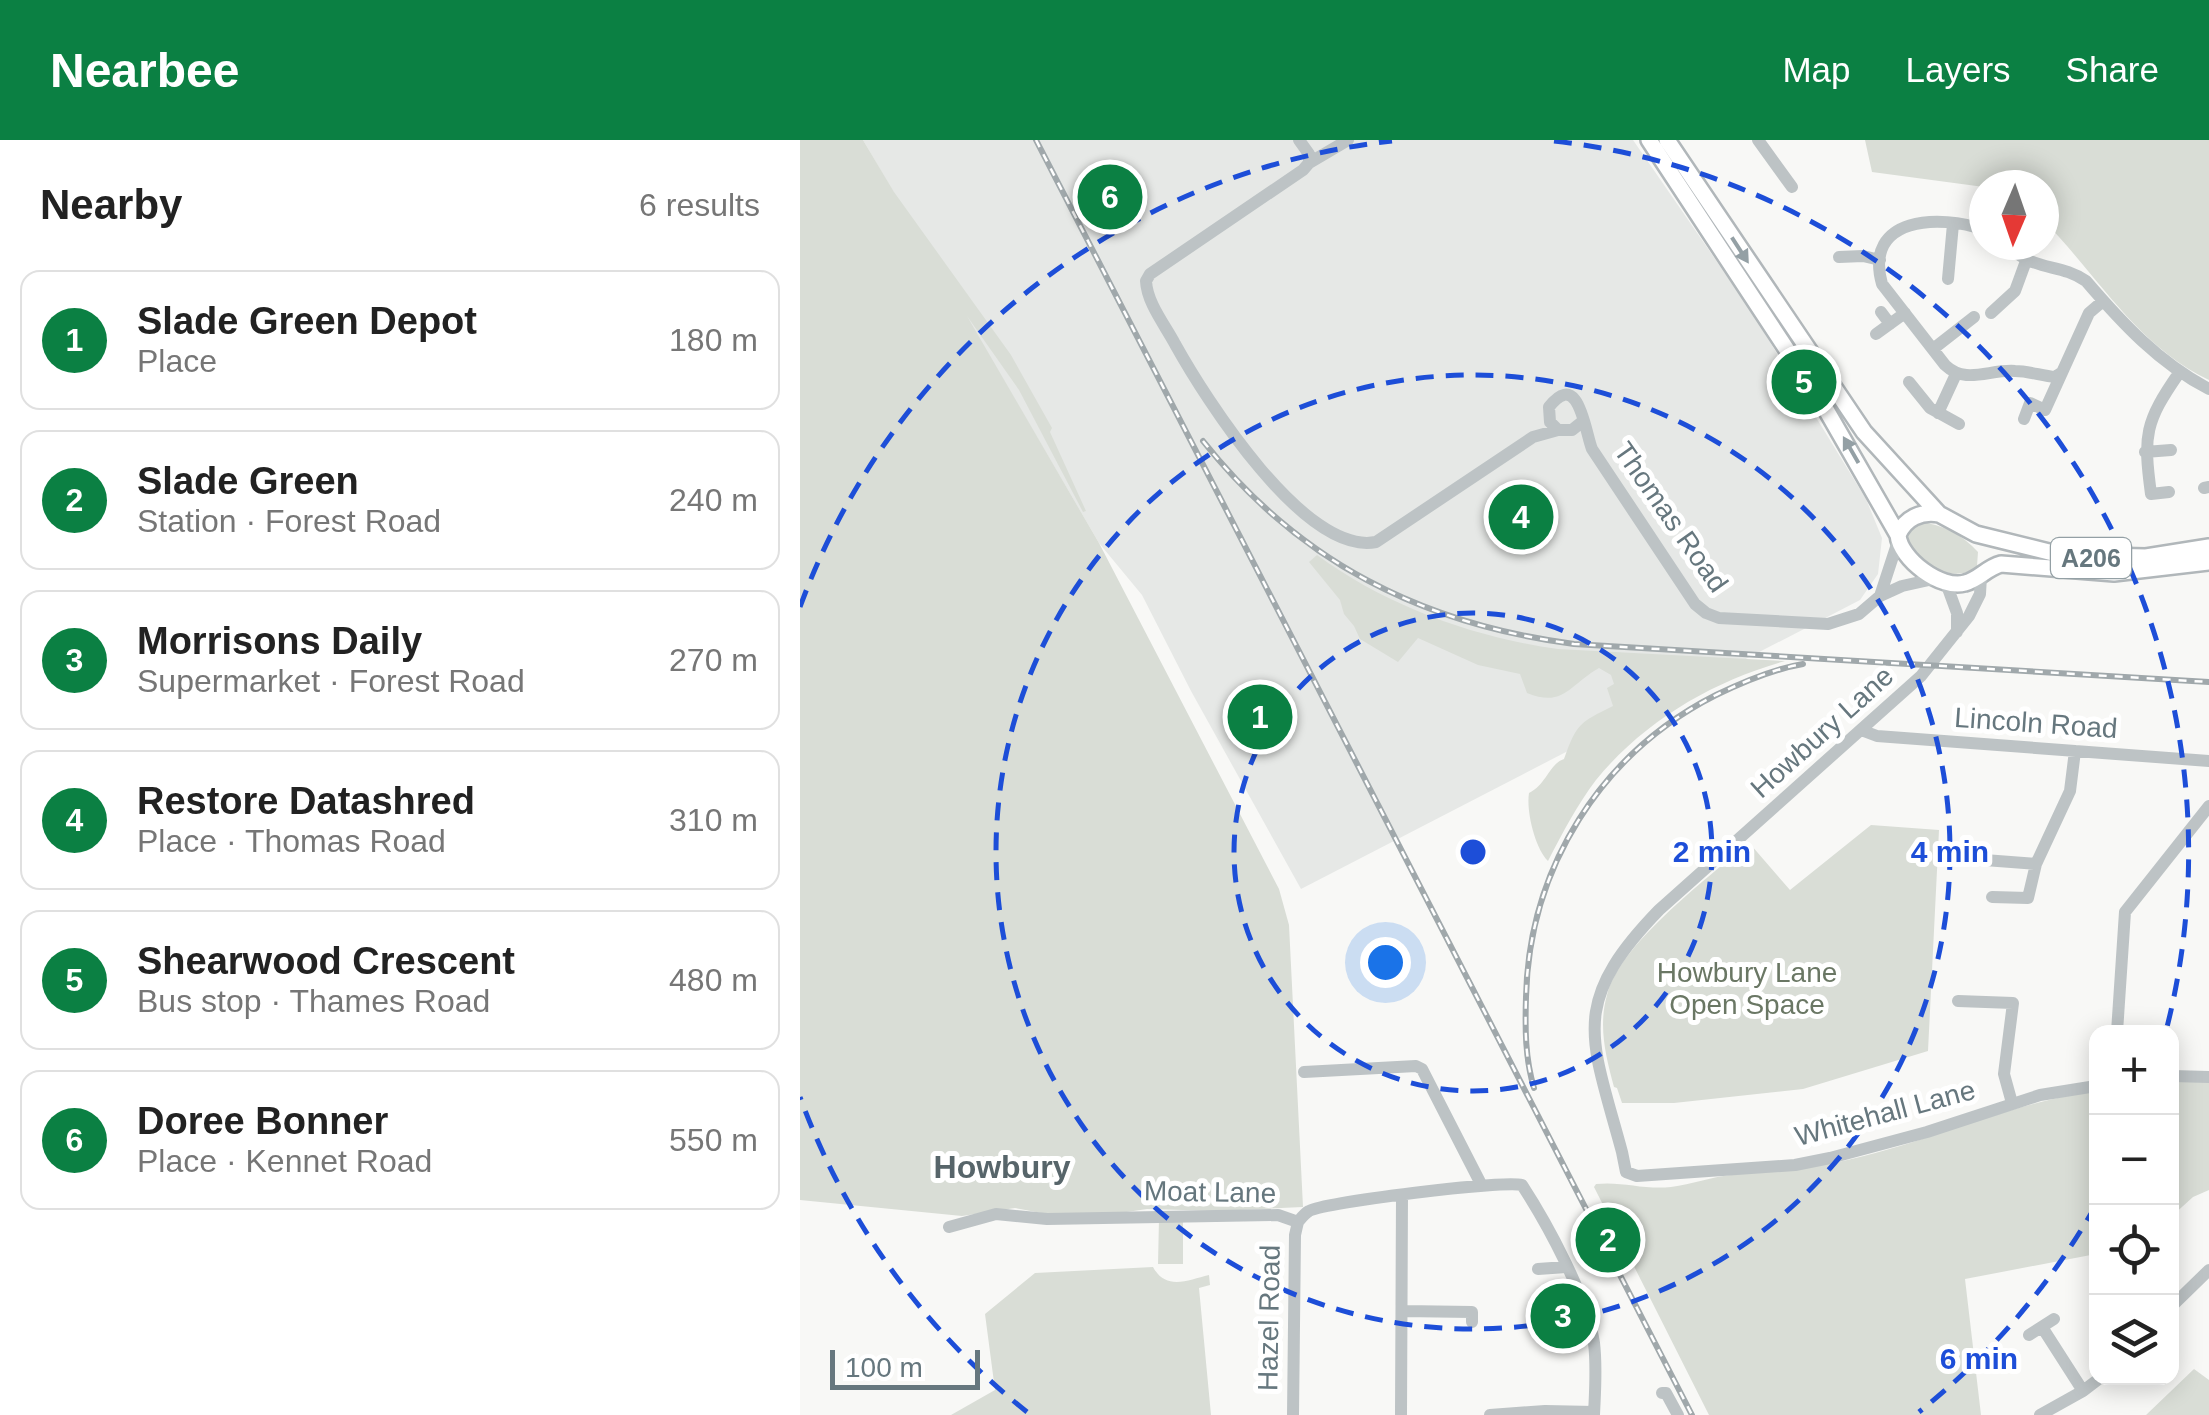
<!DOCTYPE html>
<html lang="en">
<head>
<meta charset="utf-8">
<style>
  :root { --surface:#fff; --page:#f2f2f2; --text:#222; --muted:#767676; --line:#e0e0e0; --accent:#0b8043 }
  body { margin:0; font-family:Arial,sans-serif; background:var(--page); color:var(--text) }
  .controls { position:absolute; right:30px; bottom:30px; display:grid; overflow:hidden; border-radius:20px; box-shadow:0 5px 25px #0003 }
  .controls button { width:90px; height:90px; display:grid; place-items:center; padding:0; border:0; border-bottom:2px solid var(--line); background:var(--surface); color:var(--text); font:50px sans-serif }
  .compass { position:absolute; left:1169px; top:30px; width:90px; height:90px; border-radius:50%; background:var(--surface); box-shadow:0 5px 25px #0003; rotate:182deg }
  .scale { position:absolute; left:30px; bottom:25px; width:150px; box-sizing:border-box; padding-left:10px; border:5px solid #66777e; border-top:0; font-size:28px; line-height:35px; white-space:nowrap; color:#66777e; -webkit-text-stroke:8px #fff; paint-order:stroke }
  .you { position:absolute; left:585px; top:822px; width:35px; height:35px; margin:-25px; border:8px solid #fff; border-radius:50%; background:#1a73e8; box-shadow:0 0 0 15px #1a73e833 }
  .badge { display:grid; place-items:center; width:65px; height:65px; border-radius:50%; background:var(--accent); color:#fff; font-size:32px; font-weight:700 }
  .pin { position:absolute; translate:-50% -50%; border:5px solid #fff; box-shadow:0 2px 10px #0006 }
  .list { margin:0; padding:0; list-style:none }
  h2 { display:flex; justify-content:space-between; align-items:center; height:130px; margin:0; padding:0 40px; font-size:42px }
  h2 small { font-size:32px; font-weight:400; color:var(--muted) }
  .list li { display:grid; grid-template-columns:65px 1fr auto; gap:30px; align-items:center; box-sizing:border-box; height:140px; margin:0 20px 20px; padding:0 20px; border:2px solid var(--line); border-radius:20px }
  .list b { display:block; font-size:38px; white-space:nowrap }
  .list p { margin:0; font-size:32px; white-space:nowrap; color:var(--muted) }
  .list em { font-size:32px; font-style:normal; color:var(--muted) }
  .icon { flex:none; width:55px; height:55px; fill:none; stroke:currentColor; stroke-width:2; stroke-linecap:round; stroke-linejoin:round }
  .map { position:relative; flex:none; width:1409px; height:1275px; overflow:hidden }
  header { display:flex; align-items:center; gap:60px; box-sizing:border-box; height:140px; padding:0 50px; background:var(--accent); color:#fff }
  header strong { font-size:48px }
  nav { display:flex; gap:55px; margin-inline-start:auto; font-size:35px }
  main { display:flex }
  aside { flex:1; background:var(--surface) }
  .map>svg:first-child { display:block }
  .built { fill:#e6e8e6 }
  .green { fill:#d9ddd6 }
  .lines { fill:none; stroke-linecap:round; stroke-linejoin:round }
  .major-casing { stroke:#b1b7ba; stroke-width:20 }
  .minor { stroke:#bdc3c5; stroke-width:12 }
  .major { stroke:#fff; stroke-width:15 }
  .rail-casing { stroke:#a0a8ab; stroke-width:6 }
  .rail { stroke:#fff; stroke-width:2.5; stroke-dasharray:8; stroke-linecap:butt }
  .oneway { fill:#94a0a5 }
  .ring { fill:none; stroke:#1d4ed8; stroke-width:5; stroke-dasharray:18 12 }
  .labels { text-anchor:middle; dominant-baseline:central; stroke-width:10; stroke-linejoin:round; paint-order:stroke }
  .shield { fill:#fff; stroke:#94a0a5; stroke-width:2.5 }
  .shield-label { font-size:25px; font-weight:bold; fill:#66777e }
  .street-label { font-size:28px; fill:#66777e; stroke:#fff }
  .park-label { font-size:28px; fill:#6a7764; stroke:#fff }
  .quarter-label { font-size:32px; font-weight:bold; fill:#57656a; stroke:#fff }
  .centre { fill:#1d4ed8; stroke:#fff; stroke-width:5 }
  .ring-label { font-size:30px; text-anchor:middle; font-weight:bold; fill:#1d4ed8; stroke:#fff; stroke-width:10; stroke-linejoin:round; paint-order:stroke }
</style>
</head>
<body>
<header>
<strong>Nearbee</strong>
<nav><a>Map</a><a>Layers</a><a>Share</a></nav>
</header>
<main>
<aside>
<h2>Nearby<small>6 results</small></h2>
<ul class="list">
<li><span class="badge">1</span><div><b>Slade Green Depot</b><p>Place</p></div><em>180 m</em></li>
<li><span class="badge">2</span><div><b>Slade Green</b><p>Station · Forest Road</p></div><em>240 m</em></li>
<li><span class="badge">3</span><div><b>Morrisons Daily</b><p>Supermarket · Forest Road</p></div><em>270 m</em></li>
<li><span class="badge">4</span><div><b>Restore Datashred</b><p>Place · Thomas Road</p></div><em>310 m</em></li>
<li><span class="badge">5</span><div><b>Shearwood Crescent</b><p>Bus stop · Thames Road</p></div><em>480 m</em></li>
<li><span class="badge">6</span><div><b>Doree Bonner</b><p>Place · Kennet Road</p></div><em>550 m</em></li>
</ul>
</aside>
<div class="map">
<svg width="1409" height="1275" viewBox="0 0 1409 1275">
  <rect width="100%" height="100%" fill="#f8f8f6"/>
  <path class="built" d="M63,0H833L951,171L1066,359L1082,398L1078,434L1060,460L501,749L391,551L342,455L299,403Z"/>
  <path class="green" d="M0,0H63L94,52L211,215L252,288L250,292L286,371L283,372L219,250L167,176L299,403L479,749L489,785L503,1067L419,1071L347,1069L313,1074L252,1075L215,1068L162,1076L0,1060Z
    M1065,0H1409V240C1336,205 1299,137 1244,81V45L1184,47L1072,32Z
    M1120,382C1142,384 1163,395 1178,412L1177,426C1156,447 1105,421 1106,394Z
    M517,415C587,466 672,497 758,509L985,521C913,541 844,581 796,640C777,665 762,694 748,721C735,708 726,671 729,653C747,644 749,624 764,619C777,583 779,583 813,566L807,548L814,544L811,535L799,528C769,545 764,568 727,553L720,534L678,525L618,498L598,522L560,499L554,486L544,474L540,460L509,422Z
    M1071,685L1139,690L1128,911L1003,949L874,963H822L817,948L814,947C806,917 798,887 807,855C820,804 904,742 943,707L946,710L951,705L990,750Z
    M1409,940V1050L1393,1057L1372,1076V941Z
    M1296,951V1114L1165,1139L1181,1275H909L794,1047L796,1044C822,1041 844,1050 871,1047C892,1044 911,1037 931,1035C967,1030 1003,1029 1038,1022C1126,1004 1207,963 1296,951Z
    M359,1079H383V1124H358Z
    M353,1127C366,1151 388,1140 409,1135L410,1145L399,1148L411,1275H151L195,1250L185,1174L235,1133Z
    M1394,1229L1409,1240V1275H1346Z"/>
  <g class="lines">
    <defs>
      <path id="major" d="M849,0L1024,266L1098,395C1100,419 1141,450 1165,443C1180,439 1186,428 1201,424L1314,433L1409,422
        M867,0L1064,292L1139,374L1176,394L1261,415L1346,417L1409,407
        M1098,395C1105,378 1121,371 1139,374"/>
    </defs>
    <use href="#major" class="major-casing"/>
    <path class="minor" d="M499,0L509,14V23
      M548,0L509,23L503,30L350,134L346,141C347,163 365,185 375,204C405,258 505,416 576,402L733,297L758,290
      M958,0L992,47
      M1184,90C1141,74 1063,76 1082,144L1145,225C1166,245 1189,229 1215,231C1229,231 1242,236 1255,237L1261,233
      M1207,105C1236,133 1258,122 1286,141C1322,183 1359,223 1409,249
      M1039,117L1063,116L1080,120
      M1148,139L1153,84
      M1081,172L1090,184
      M1191,173L1215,151L1226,121
      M1076,194L1105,173
      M1133,209L1174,177
      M1109,242L1130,268L1159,284
      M1138,273L1156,234
      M1224,279L1230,263L1245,270L1289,173L1303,161
      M782,282L772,290H758L750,282L749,267C779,228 785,292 792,309L895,464L906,473L919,478L1028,484L1059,474L1080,456L1102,446L1138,438
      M1345,312L1371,310
      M1404,348L1409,347
      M1369,352L1351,354C1343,295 1345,282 1379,233
      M1181,436L1180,454L1169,476L1121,536L859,770C768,864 791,897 822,1012L826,1032L837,1036L995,1025L1030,1018L1127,992L1240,955L1296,946
      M1146,443L1157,473V492
      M1080,456L1098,401
      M1061,590L1077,596L1409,621
      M1158,718L1236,724
      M1192,757L1228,758L1236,724L1270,651L1275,611
      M1158,861L1213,863L1204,934L1212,963
      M1317,892L1325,772L1409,666
      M504,932L616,926L622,929L682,1046
      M1372,936L1409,937
      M498,1082C502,1077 504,1074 509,1071C527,1062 703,1040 722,1045C748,1085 787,1157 794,1203C797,1227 795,1251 794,1275
      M149,1087L196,1074L247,1079L478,1075L498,1082
      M738,1129L766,1127
      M1372,1166L1409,1130
      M603,1171L672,1172V1182
      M1242,1187L1283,1251
      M1229,1195L1254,1179
      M862,1253H866L878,1275
      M493,1275L495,1095L498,1082
      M601,1275L602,1056
      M690,1275L745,1271L794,1272
      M1240,1275L1283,1251L1300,1238"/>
    <use href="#major" class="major"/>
    <defs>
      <path id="rail" d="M236,0L892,1275
        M403,301C499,422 622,484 774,504L1409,542
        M734,948C725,918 725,888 726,857C729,728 801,613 916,555C943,542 973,529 1003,524"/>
    </defs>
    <use href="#rail" class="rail-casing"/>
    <use href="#rail" class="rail"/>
  </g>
  <defs><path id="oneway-solid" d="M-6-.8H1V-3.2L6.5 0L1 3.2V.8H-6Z" transform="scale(2.5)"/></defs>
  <g class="oneway">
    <use href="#oneway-solid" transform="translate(940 110) rotate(57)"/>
    <use href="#oneway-solid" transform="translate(1051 310) rotate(-120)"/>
  </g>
  <g class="ring">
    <circle cx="673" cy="712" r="239"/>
    <circle cx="673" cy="712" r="477"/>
    <path d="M1296 1065A716 716 0 0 1 1119 1272M227 1272A716 716 0 0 1 0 957M0 467A716 716 0 0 1 592 1M754 1A716 716 0 0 1 1366 891"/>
  </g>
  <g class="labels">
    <rect class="shield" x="1251" y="398" width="80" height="40" rx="8"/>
    <g class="shield-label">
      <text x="1291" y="418">A206</text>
    </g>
    <g class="street-label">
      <text transform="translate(871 377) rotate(55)">Thomas Road</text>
      <text transform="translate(1236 583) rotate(4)">Lincoln Road</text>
      <text transform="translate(1022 592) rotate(-42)">Howbury Lane</text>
      <text transform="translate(1085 973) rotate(-15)">Whitehall Lane</text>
      <text transform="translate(410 1052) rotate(1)">Moat Lane</text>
      <text transform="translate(469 1178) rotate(-89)">Hazel Road</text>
    </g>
    <g class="park-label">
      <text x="947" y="832">Howbury Lane<tspan x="947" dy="32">Open Space</tspan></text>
    </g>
    <g class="quarter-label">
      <text x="202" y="1027">Howbury</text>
    </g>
  </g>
  <circle cx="673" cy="712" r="15" class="centre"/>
  <g class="ring-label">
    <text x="912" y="722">2 min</text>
    <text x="1150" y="722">4 min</text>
    <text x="1179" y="1229">6 min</text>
  </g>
</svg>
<div class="controls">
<button>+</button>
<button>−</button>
<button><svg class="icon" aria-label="locate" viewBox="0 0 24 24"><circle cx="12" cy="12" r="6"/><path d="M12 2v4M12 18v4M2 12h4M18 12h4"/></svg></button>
<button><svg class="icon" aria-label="layers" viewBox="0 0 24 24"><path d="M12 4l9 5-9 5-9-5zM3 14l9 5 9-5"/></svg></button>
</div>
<svg class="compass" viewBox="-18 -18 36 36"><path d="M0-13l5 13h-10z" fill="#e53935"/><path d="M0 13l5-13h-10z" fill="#767676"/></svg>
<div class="scale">100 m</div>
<div class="you"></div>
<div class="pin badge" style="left:460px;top:577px">1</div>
<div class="pin badge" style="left:808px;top:1100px">2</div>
<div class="pin badge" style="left:763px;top:1176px">3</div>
<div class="pin badge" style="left:721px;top:377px">4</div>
<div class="pin badge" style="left:1004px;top:242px">5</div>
<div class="pin badge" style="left:310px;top:57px">6</div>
</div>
</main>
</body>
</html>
